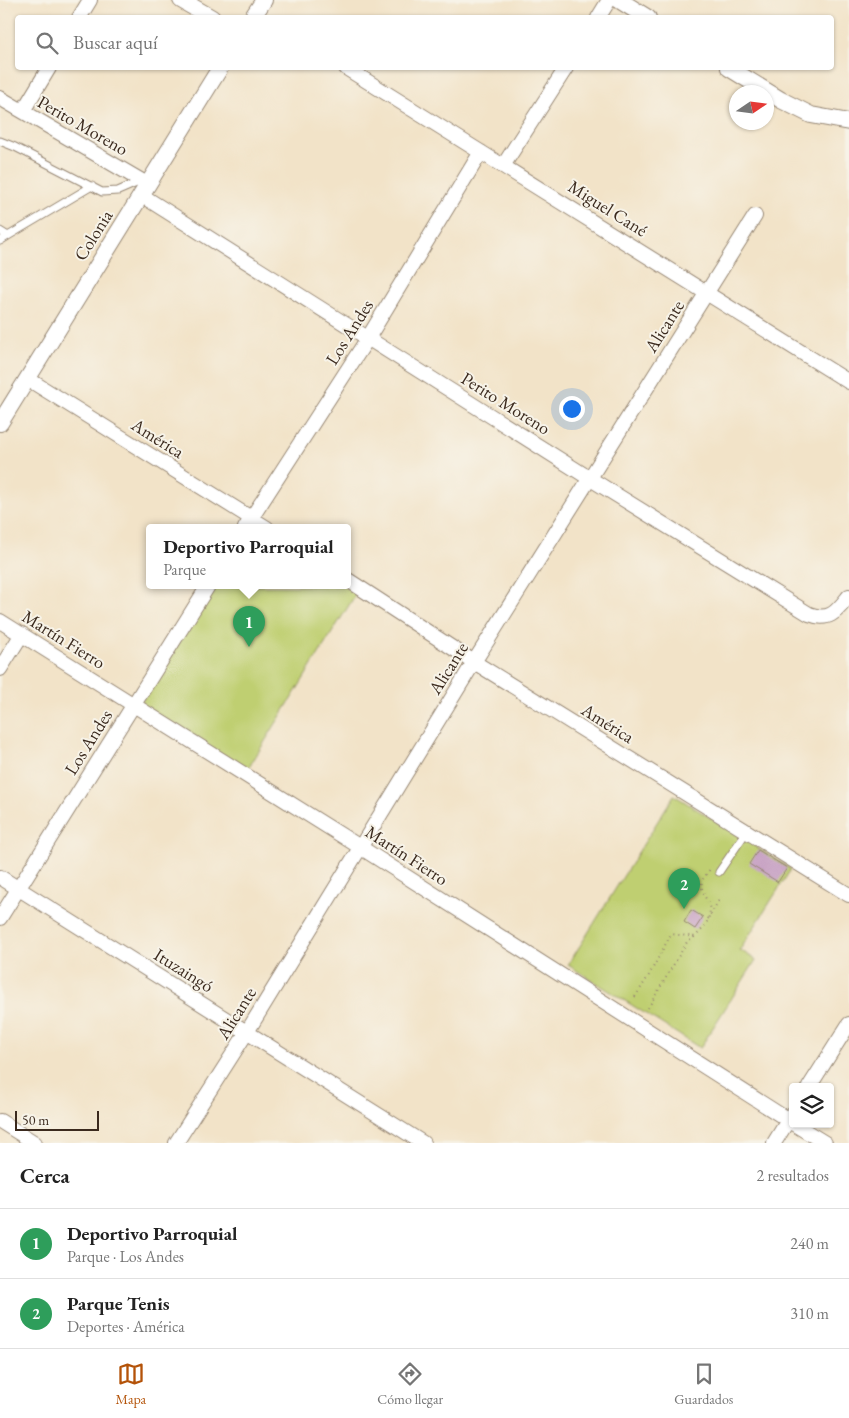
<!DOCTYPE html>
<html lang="es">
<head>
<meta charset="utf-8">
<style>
  :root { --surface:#fff; --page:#f2f2f2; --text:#222; --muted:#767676; --line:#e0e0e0; --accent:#b45309 }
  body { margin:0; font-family:"EB Garamond",serif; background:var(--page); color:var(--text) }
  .controls { position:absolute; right:15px; bottom:15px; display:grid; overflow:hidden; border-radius:5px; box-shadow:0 1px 4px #0004 }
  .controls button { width:45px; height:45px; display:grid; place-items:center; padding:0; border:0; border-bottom:1px solid var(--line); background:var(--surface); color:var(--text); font:25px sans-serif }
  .compass { position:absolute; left:729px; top:85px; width:45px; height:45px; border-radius:50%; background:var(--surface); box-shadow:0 1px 4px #0004; rotate:77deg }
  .scale { position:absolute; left:15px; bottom:12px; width:84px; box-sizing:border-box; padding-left:5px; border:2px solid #3b2a1e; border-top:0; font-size:14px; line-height:18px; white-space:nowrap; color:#3b2a1e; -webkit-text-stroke:4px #f7f3e8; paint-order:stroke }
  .you { position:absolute; left:571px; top:408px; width:18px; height:18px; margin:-12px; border:4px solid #fff; border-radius:50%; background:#1a73e8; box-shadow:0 0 0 8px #1a73e833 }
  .badge { display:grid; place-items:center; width:32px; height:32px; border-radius:50%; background:var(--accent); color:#fff; font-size:16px; font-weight:700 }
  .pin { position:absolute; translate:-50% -41px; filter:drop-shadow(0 1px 2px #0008) }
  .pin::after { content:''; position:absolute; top:26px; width:18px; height:15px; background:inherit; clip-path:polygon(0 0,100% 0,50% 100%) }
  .popup { position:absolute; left:146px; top:524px; width:205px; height:65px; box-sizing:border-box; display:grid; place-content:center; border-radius:5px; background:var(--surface); filter:drop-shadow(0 1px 4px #0005); font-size:16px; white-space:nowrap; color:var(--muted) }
  .popup b { font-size:19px; color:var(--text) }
  .popup::after { content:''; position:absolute; left:50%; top:100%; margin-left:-10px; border:10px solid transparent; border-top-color:var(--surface) }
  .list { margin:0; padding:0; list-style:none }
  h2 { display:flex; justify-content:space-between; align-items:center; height:65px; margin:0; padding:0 20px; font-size:21px }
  h2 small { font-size:16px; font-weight:400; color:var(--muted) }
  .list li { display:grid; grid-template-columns:32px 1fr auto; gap:15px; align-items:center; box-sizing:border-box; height:70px; padding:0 20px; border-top:1px solid var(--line) }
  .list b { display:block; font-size:19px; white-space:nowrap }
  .list p { margin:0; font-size:16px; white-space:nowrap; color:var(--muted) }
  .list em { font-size:16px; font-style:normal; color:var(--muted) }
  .icon { flex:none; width:28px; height:28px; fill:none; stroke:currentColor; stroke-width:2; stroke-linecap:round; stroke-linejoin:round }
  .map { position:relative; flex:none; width:849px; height:1143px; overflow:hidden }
  .search { position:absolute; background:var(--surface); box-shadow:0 1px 4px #0004; left:15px; right:15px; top:15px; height:55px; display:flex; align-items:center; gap:12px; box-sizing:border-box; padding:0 18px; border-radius:5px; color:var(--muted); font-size:19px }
  .sheet { height:205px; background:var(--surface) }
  nav { display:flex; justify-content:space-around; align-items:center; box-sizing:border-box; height:70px; border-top:1px solid var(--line); background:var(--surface); font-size:14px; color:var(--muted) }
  nav a { display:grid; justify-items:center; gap:2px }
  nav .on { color:var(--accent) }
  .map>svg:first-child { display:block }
  .green { fill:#bfcf71; stroke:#7d7c48 }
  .building { fill:#c8a3c4 }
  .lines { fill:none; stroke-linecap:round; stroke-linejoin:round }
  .service-casing { stroke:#968673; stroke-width:9 }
  .minor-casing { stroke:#968673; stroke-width:16 }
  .tertiary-casing { stroke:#968673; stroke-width:18 }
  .path { stroke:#968673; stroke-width:2; stroke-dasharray:1 4; stroke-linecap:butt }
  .service { stroke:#fff; stroke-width:7 }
  .minor { stroke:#fff; stroke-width:14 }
  .tertiary { stroke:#fff; stroke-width:16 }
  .labels { text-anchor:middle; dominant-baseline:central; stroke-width:4; stroke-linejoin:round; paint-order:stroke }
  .street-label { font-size:18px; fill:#3b2a1e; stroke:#f7f3e8 }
</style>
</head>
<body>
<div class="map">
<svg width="849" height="1143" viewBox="0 0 849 1143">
  <rect width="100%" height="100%" fill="#f7f3e8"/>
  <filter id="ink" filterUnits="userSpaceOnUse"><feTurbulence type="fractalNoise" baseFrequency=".02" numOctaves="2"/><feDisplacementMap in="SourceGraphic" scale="10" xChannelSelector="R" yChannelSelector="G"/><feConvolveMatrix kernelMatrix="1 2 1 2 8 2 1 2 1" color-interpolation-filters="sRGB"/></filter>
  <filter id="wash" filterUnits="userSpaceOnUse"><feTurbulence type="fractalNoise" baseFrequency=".0096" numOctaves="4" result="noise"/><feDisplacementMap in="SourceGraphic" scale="20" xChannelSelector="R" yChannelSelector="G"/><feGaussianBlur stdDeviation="1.12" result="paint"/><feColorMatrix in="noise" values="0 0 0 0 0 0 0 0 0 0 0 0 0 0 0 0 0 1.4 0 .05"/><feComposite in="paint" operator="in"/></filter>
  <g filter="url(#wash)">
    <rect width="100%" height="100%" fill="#f2e3c8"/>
    <path class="green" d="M214,586H348L359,589L246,772L139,705Z
      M674,795L791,869L740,950L756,960L700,1048L568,965Z"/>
    <g id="blocks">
      <path class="building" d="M758,850L787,868L778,882L749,864Z
        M691,910L703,917L695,929L684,922Z"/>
    </g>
  </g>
  <g filter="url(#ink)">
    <use href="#blocks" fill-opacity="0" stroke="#968673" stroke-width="1"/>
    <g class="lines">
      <defs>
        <path id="service" d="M0,141L15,147L102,192L118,191L141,181
          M0,231L8,236L92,186
          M0,241L8,236
          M719,872L747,831"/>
        <path id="minor" d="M79,18L90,0
          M598,18L609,0
          M346,68L849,382
          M0,98L147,184
          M23,111L49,68
          M503,166L566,68
          M141,195L589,478L809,614C830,622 837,611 849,596
          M28,379L267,528
          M245,528L368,338L481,152
          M348,580L474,662L849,895
          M0,621L360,847L793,1123
          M0,669L22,634
          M0,877L423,1143
          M0,918L208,586
          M809,1087L849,1024
          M0,1121L35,1143
          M794,1124L825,1143
          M176,1143L247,1032L474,662L755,216
          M774,1143L792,1114"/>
        <path id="tertiary" d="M181,0L212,18
          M619,0L648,18
          M252,18L264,0
          M729,68L781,100L811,115L849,122
          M0,423L220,68"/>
      </defs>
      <use href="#service" class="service-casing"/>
      <use href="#minor" class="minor-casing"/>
      <use href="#tertiary" class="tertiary-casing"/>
      <path class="path" d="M708,919L719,900
        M635,997L648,977L671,934L696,937
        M648,1008L687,942C698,936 713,921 709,906C706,897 699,889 703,879C705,876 708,872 710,869"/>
      <use href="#service" class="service"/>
      <use href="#minor" class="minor"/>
      <use href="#tertiary" class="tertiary"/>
    </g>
  </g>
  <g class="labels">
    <g class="street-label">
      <text transform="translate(83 125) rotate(30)">Perito Moreno</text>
      <text transform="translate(608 208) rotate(32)">Miguel Cané</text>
      <text transform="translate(93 235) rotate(-58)">Colonia</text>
      <text transform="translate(664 326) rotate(-58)">Alicante</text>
      <text transform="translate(349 332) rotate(-58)">Los Andes</text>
      <text transform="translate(506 403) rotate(32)">Perito Moreno</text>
      <text transform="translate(158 438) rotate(32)">América</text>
      <text transform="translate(64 639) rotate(32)">Martín Fierro</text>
      <text transform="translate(448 668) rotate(-58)">Alicante</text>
      <text transform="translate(608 723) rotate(32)">América</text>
      <text transform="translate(88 742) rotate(-58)">Los Andes</text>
      <text transform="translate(407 855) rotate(33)">Martín Fierro</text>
      <text transform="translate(184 970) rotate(32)">Ituzaingó</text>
      <text transform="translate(236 1013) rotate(-58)">Alicante</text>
    </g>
  </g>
</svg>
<div class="controls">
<button><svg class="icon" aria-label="layers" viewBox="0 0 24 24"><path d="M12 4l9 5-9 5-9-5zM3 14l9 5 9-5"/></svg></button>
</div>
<svg class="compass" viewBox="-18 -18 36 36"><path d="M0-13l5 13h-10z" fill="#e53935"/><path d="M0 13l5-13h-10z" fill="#767676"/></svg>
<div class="scale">50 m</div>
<div class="you"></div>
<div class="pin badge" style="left:249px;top:647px;background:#2e9e5b">1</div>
<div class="popup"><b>Deportivo Parroquial</b>Parque</div>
<div class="pin badge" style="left:684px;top:909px;background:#2e9e5b">2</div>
<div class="search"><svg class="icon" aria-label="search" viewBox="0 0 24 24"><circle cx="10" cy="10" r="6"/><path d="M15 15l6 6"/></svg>Buscar aquí</div>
</div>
<section class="sheet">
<h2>Cerca<small>2 resultados</small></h2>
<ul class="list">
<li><span class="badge" style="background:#2e9e5b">1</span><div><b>Deportivo Parroquial</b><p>Parque · Los Andes</p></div><em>240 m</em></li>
<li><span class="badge" style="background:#2e9e5b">2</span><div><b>Parque Tenis</b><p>Deportes · América</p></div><em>310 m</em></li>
</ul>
</section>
<nav>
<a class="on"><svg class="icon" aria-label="map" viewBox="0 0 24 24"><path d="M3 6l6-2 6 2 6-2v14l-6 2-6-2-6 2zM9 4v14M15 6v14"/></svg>Mapa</a>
<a><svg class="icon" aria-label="directions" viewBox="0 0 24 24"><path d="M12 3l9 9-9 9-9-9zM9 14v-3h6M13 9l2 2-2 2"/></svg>Cómo llegar</a>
<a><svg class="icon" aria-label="saved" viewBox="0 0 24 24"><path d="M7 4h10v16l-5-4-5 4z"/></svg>Guardados</a>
</nav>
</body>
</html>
